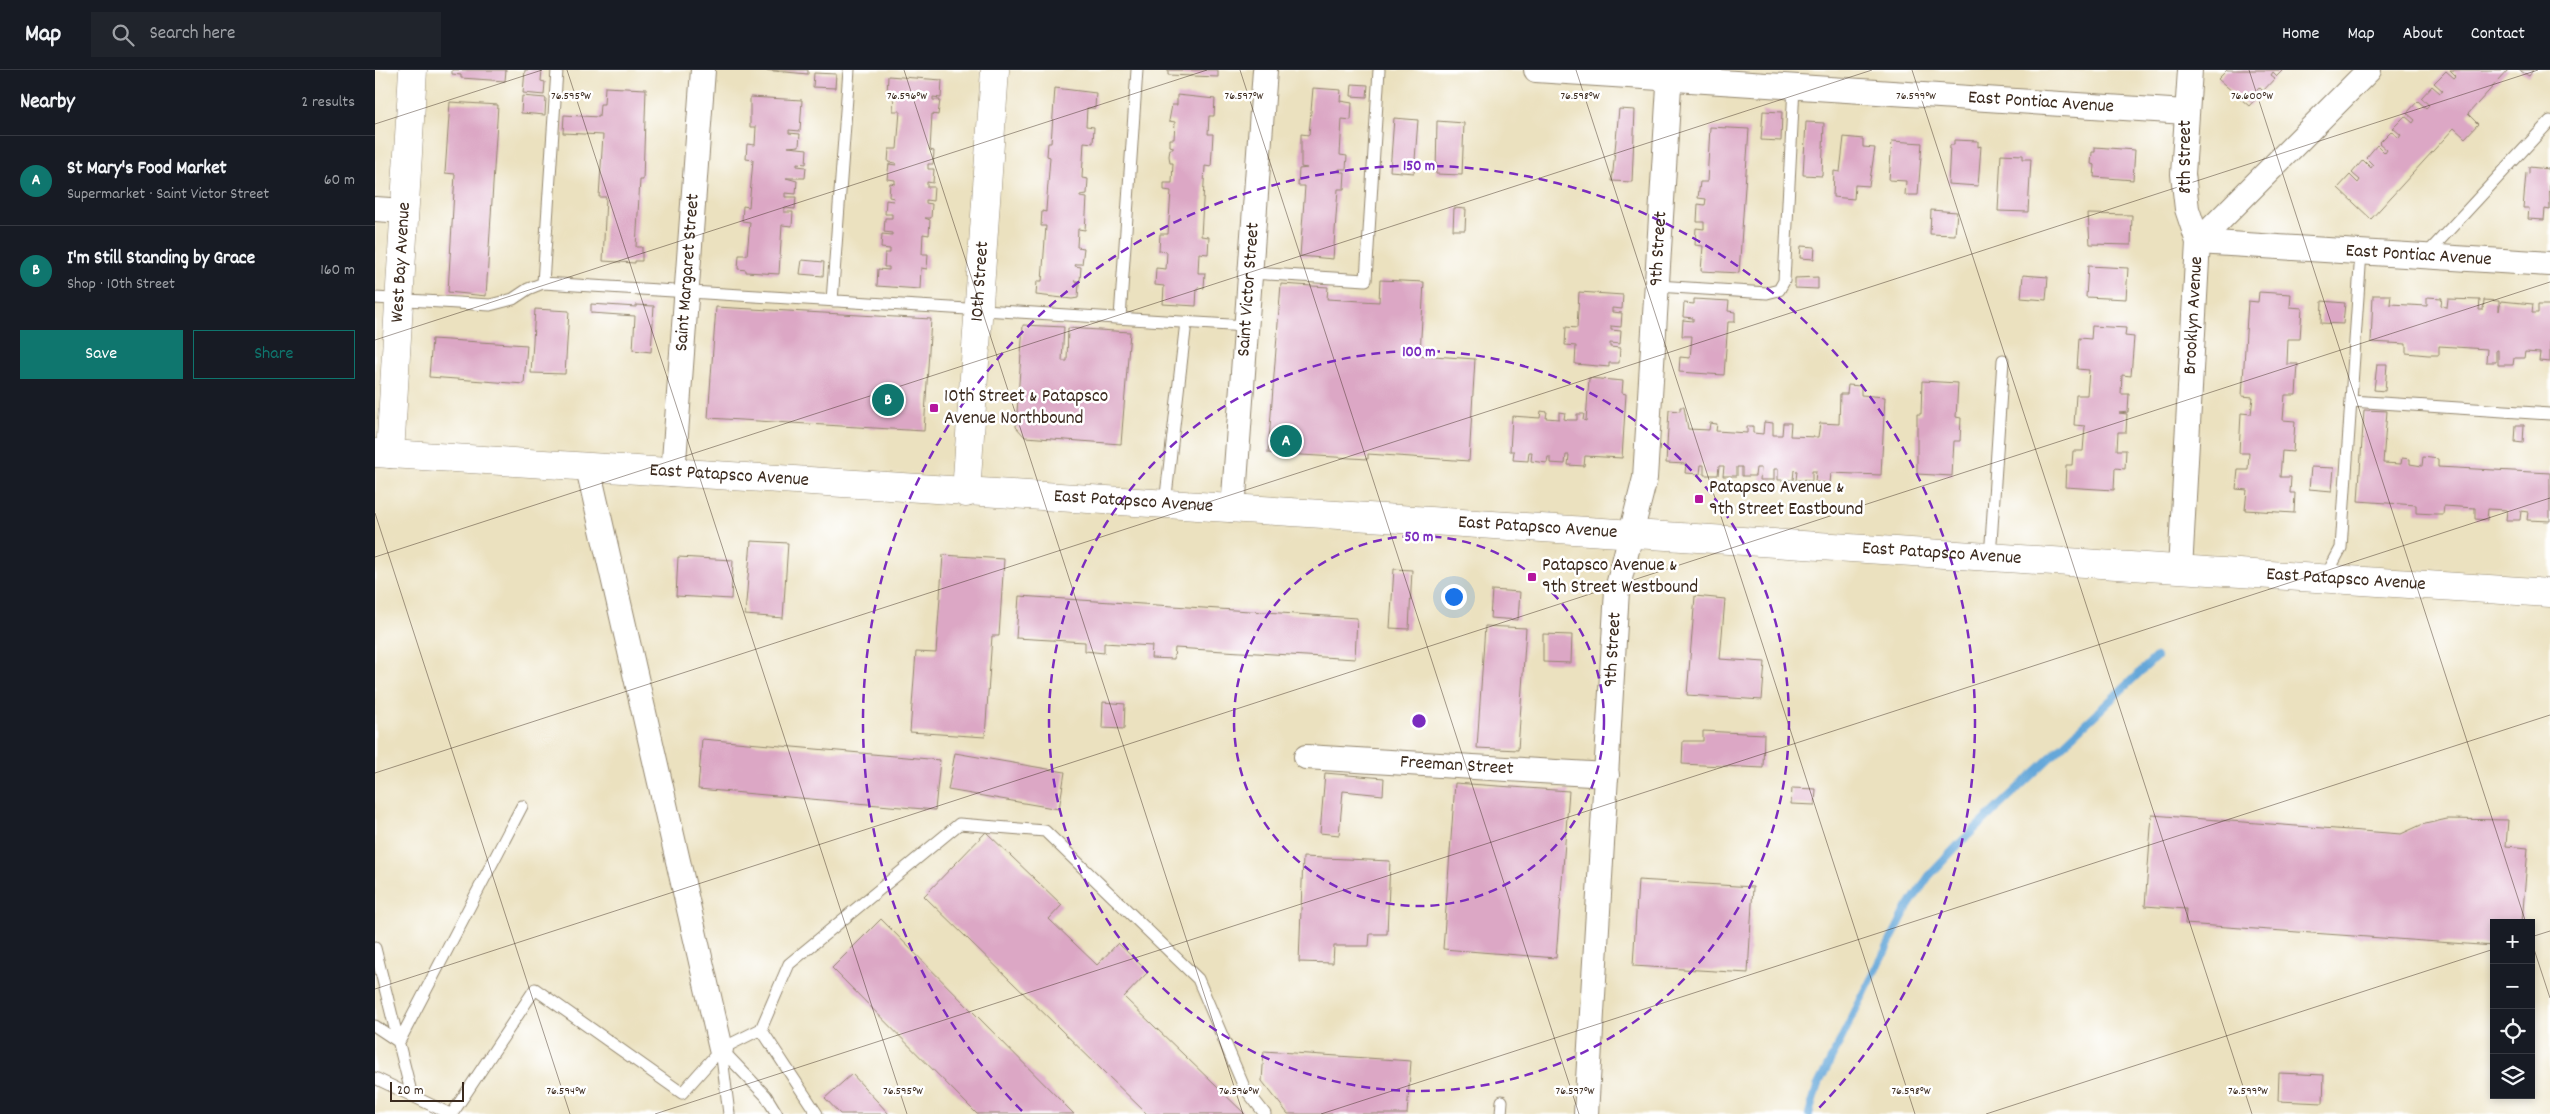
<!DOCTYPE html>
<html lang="en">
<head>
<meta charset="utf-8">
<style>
  :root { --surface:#171b24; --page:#20242c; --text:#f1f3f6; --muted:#9ea1a6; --line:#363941; --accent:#0f766e }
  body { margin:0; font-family:Dekko,sans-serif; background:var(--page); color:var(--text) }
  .controls { position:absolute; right:15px; bottom:15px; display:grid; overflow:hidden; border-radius:0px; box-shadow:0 2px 8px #0003 }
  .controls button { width:45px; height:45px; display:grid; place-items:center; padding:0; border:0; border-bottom:1px solid var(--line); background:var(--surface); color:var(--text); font:25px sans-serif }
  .scale { position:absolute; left:15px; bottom:12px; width:74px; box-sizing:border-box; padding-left:5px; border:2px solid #3b2a1e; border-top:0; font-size:14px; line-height:18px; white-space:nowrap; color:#3b2a1e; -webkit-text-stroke:4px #fff; paint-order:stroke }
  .you { position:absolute; left:1078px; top:526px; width:18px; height:18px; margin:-12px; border:4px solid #fff; border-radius:50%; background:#1a73e8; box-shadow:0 0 0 8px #1a73e833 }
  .badge { display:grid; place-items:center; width:32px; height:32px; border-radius:50%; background:var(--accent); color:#fff; font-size:16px; font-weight:700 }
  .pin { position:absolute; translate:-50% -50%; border:2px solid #fff; box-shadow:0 1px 5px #0006 }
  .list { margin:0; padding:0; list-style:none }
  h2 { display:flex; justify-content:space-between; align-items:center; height:65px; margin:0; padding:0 20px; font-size:21px }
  h2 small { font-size:16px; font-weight:400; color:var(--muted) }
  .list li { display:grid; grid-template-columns:32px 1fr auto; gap:15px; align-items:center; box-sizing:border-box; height:90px; padding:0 20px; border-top:1px solid var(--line) }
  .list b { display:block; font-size:19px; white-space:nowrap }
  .list p { margin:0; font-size:16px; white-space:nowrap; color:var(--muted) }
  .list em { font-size:16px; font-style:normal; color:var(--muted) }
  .actions { display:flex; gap:10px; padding:15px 20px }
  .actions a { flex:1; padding:11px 0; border:1px solid var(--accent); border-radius:0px; text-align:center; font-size:18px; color:var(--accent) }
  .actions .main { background:var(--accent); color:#fff }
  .icon { flex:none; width:28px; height:28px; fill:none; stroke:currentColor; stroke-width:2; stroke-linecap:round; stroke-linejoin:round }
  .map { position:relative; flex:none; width:2175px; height:1044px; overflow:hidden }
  header { display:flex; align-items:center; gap:30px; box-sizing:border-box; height:70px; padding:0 25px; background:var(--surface); border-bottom:1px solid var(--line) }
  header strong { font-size:24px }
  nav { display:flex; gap:28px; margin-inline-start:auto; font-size:18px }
  .search { width:350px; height:45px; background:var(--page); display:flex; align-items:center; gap:12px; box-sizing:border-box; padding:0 18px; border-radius:0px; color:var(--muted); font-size:19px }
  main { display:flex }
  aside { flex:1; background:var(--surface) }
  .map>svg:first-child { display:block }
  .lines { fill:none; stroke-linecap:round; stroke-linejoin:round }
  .stream { stroke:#65a7d9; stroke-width:8 }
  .building { fill:#dca7c5 }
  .lane-casing { stroke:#93866e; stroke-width:13 }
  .street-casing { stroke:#93866e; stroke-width:26 }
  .secondary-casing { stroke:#93866e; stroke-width:29 }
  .lane { stroke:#fff; stroke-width:11 }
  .street { stroke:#fff; stroke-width:24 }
  .secondary { stroke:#fff; stroke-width:28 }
  .ticks { fill:none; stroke:#3b2a1e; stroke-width:1; stroke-opacity:0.45 }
  .ring { fill:none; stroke:#7b2cbf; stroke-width:2.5; stroke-dasharray:9 6 }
  .poi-dot { fill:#b5179e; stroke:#fff; stroke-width:2 }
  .labels { text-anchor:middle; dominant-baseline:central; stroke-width:5; stroke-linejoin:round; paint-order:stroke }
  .street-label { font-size:19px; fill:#3b2a1e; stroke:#fff }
  .poi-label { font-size:19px; fill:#3b2a1e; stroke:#fff; text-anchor:start }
  .ticks-label { font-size:12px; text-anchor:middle; fill:#3b2a1e; stroke:#fff; stroke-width:5; stroke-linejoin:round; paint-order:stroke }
  .centre { fill:#7b2cbf; stroke:#fff; stroke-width:2.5 }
  .ring-label { font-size:15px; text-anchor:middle; font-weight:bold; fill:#7b2cbf; stroke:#fff; stroke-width:5; stroke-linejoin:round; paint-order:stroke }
</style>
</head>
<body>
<header>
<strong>Map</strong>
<div class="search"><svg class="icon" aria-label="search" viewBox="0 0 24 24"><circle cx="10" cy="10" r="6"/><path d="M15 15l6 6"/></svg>Search here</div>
<nav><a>Home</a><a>Map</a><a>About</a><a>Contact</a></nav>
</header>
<main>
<aside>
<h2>Nearby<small>2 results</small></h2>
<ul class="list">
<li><span class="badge">A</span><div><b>St Mary's Food Market</b><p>Supermarket · Saint Victor Street</p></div><em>60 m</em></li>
<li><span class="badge">B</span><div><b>I'm Still Standing by Grace</b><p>Shop · 10th Street</p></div><em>160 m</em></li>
</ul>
<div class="actions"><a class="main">Save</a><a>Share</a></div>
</aside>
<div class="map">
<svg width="2175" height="1044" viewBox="0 0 2175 1044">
  <rect width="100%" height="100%" fill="#fff"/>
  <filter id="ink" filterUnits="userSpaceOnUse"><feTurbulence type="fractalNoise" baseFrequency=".02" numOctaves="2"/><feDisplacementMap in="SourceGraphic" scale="10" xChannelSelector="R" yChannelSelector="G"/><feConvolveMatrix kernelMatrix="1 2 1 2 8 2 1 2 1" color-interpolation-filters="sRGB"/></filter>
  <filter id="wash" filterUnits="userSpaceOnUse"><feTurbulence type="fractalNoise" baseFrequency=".0096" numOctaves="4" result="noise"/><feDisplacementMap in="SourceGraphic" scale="20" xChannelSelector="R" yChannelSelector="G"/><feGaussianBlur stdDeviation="1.12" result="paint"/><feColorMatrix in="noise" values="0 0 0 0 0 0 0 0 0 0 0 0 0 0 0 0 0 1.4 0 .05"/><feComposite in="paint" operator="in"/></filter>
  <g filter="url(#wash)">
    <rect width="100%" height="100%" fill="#ebe1bf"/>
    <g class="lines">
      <path class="stream" d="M1434,1044L1442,1017L1532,838L1554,806L1584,774L1781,587"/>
    </g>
    <g id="blocks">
      <path class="building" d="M77,0H131L130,11L86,8V5L77,4Z
        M150,0H167L166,11L170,12L169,25L148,23Z
        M388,0H433V4Z
        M793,0H843V7L793,5Z
        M1852,0H1908L1902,6L1898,2L1896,5L1900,8L1888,21L1884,17L1882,20L1886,23L1874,36L1843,9Z
        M2075,0H2133L2093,44L2103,54L2090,68L2079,58L1996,149L1963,118L1975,105L1983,113L1985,110L1977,103L1988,90L1996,98L1998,95L1991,88L2002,75L2010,83L2012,80L2004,73L2016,61L2024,68L2026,65L2018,58L2030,46L2038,53L2040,50L2032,43L2043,31L2051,38L2054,35L2046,28L2057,16L2065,23L2068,21L2059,13L2071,1L2079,8L2081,6Z
        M2144,0H2158L2154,6Z
        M439,3L461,4L460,18L438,17Z
        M513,6L567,10L566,28L558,27V30H565L563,45L557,44L555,80L559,81L558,94H553V99H559L558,113L552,112V117H559L558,131L551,130V133L557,134L556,148H550L555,150L554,165L548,164L547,184H553L552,199L546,198L545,219L502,216L503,199L514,200V197H509L510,183H515V179L506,178L507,164L517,165V163L509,162L510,148H517V144H510L511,130L518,131L519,128L514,127L515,113L520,114V110L512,109L514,94L521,95V93L513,92L514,79H522L525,41H518L519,24H512Z
        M977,14L993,15L992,27L976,26Z
        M230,17L271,19L268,110H265L261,177H267V191H260V193L228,191L231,127H224L228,65L188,63L189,45L224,47L225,34H229Z
        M680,18L721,23L720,38H712L711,56L719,57L718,73L709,72L707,108L713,109L712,124L705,125V127L712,128L710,160L703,159L702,177L709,178L707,194H701L700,196L706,197L705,211H699L704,213L703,228L697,229L661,225L662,211H667L671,156H666L667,141L671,142V140L675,87L672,86L673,73H676Z
        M938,18L966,20L965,31L977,33L976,50L967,49L965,85L972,86L971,99H964V102H970L969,119H963L958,189L925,186L930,116H923L924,99L932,98L926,97V64L934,65Z
        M802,25L840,29L839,46H834L833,64H838L837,81L836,97L830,96L826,166L834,167L833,184L824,183L823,203H830L829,218H822L821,236L788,234L789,216L780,215L781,198L791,199L792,182L784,181L785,164H793L796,121L789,120V113H797L798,93H795L794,86L795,79H798V77L795,76V69H799L800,52L794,51L797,35H802Z
        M147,26L171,28L170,45L146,43Z
        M375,27L427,30L425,61L414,60V63L425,64L424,76L413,77L432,79L431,94L422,93V96L431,97L430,108H411L422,111L421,124L410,123V127H421L420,139L409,138V142H418L417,156L407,155L404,204L371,202V200L363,199L364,185H372L375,152L367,151L368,136L374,137L378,90L371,89L372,74L380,75L381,57H375Z
        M75,32L123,35L111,226L73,222L80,104L70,103Z
        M1244,39L1260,40L1257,112L1237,111Z
        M1388,41L1407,42L1406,71L1386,70Z
        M1019,48L1043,50L1039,103L1015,101Z
        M1062,51L1089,53L1087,105L1061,104Z
        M1431,52L1449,53L1447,106L1428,105Z
        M1335,57L1374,59L1364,203L1326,201L1328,176L1320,175L1321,158L1329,159V152H1322L1323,134L1330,135L1331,129L1323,128L1325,112H1332Z
        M1469,67L1488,69V77L1500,78L1494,116L1480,115L1479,129L1458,127L1459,101L1465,102Z
        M1579,70L1603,71V77L1606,76L1603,116L1573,114L1575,75H1579Z
        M1517,71L1547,73L1543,125H1530L1531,111L1514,110Z
        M1720,77L1760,80L1758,110L1719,107L1720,95L1716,94L1717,82H1720Z
        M1626,84L1648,85V89H1656L1653,142L1623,141Z
        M2154,97L2174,99L2175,140L2170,139L2169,150L2153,149L2154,138H2148L2151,103L2154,104Z
        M1079,138L1091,139L1090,160H1078Z
        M1556,140L1582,142L1580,165L1555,164Z
        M1713,144L1757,145L1756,175L1715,174Z
        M1426,176L1440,177L1439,189L1425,188Z
        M427,190L449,192L448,206L425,204Z
        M1713,196L1753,198L1751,229L1711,227Z
        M1648,205L1673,207L1671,230L1646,228Z
        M1443,207V219L1420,218V208Z
        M1005,210L1049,212L1045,285L1100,289L1094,391L993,384V389L893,383L906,214L953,217L952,229L1004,232Z
        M1204,222L1248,225L1247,239L1237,238V242L1247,243L1246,257L1236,256V260L1246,261L1245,274L1235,273V277L1245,278L1244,293H1234V297L1200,294L1201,276L1190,275L1191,257L1202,258Z
        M1884,222L1916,224L1915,237L1927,238L1925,269H1913L1912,294H1923L1921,325H1910L1908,350L1920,351L1918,382L1907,381L1905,407H1916L1915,423H1920L1919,443L1870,440L1872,420L1861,419L1863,400H1873L1874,383H1864L1866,343L1876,344L1877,336L1878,327L1867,326L1873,231L1883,232Z
        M1998,225H2016L2015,234L2052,236V227L2067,228L2066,235L2070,237H2072L2073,229L2105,230L2104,240H2108L2109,230L2124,231V241L2126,231L2158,234L2157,243H2163V235H2175V292L2164,291L2165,283L2150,282L2149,288H2139L2138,295H2123V280H2121V292H2111L2112,279L2064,276V285H2053L2031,283V274L1996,272Z
        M1319,229L1354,231L1353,241L1360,242V252H1353L1349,305L1304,302L1305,287L1315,288L1317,266H1307L1308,250L1318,251V248L1308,247L1309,233L1319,234Z
        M1947,231L1970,233L1968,254L1946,253Z
        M216,234L261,237V235L279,236L276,282L258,280L260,246L216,243Z
        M341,237L556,249L549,361L333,348Z
        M160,239L194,241L190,304L156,303Z
        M648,255L689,257L687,291H692L693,258L755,262L746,374L650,367L641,357Z
        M1717,256L1751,258L1750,266L1759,267L1756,306L1747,305L1746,324H1754L1753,342L1744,343L1752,344L1751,362H1743L1742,380H1751L1750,399L1740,398L1739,420L1690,417L1691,395H1697L1698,381H1708L1710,356L1699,355L1701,325H1712L1714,300L1702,299L1703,284L1704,268L1716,269Z
        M57,269L152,275L149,314L54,307Z
        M2002,294H2012L2010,321L1999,320Z
        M1214,308L1248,311L1247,323L1251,324L1247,388L1210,386L1209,396L1193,395L1194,385H1191L1190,394L1175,393V387H1173L1172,393L1156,391L1157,382H1154L1153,391L1138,390L1139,381H1135L1137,346L1165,348L1166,341L1172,342L1171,348L1184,349V342L1190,343L1189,349L1193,350H1202V344H1209L1208,350L1211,351Z
        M1547,311L1583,313L1581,347L1586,348L1585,371H1579L1577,406L1542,404V344H1546Z
        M1473,315L1486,316V325L1510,327L1506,405L1456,403L1455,413L1440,412L1441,401H1437V411L1421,410L1422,401L1419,400L1418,410H1403V399H1399V410H1385L1386,398H1381L1380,406H1367V397H1362V406H1348L1349,396H1344L1343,405H1329V395H1326L1325,404L1310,403L1311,394L1291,393L1294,340L1305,341V337H1309L1313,359L1334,360L1335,353L1342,354L1341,361L1372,363V356H1378V363L1388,364L1389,352L1398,353V365H1407L1408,353H1416L1415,366L1443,367L1445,353L1464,354L1465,324H1472Z
        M1989,340L2012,341L2008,393L2026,394L2027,388L2035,389V394L2047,396L2048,387L2063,389V397L2175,403V451L2152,450L2153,442L2146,441L2145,450H2131L2132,440L2113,439L2112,450L2100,449V438L2069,436L2068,444H2060L2041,443V435L1983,431Z
        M2141,355H2149L2148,373L2140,372Z
        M1936,397L1959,398L1957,421L1934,419Z
        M376,471L413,473L408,548L370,545Z
        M568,485L629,489L624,566H617L610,667L535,662L541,582L561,583Z
        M303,487L358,490L356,529L301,526Z
        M1019,499L1037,500L1034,559L1015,558Z
        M1117,520L1145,522L1143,550L1115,548Z
        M644,526L982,548L980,589L800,578L799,589L776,588L777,576L729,573V583L710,581V572L641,568Z
        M1320,526L1350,529L1345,589L1390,592L1387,630L1312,625Z
        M1110,556L1151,558L1143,680L1102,678Z
        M1168,564L1197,565L1196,593L1168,592Z
        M728,632L750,634L749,659L727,658Z
        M1328,661L1389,664L1388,698L1307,694L1308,671H1328Z
        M327,669L565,690L560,740L323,719Z
        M580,683L690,702L684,739L573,720Z
        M950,703L1009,708L1008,725L968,721L964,765L945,763Z
        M1080,713L1194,721L1181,888L1068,879Z
        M1417,718L1441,719L1440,735L1416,734Z
        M1777,745L2026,764L2046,755L2072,749L2133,750L2131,776L2153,778L2147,853H2119V876L1810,854L1811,839L1770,836Z
        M611,762L687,835L674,849L722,895L743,873L773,902L749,927L870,1044H772L549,826Z
        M928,787L1015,791L1012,864H995L994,876H959L958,893L924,892Z
        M1263,810L1378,817L1373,903L1258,896Z
        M506,849L699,1044H602L457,898Z
        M889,981L1036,991L1032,1044H913L887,1011Z
        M1904,1003L1949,1005L1948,1033L1903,1031Z
        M477,1004L514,1044H465L450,1028Z"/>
    </g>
  </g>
  <g filter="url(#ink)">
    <use href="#blocks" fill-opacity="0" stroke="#93866e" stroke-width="1"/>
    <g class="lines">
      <defs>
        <path id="lane" d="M2050,186L2175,51
          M876,203L991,210L1004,0
          M168,213L182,0
          M1282,216L1392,223L1404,220L1409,211L1419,17
          M0,228L115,235L138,229L153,219L168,213L871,256
          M457,231L474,0
          M745,248L762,0
          M1976,331L2175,344
          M790,434L811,252
          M1615,488L1628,290
          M1950,508L1966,478L1986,182
          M0,878L37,1026
          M0,956L24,972L147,736
          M346,979L391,1026L402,1044
          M346,979L354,1044
          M0,1008L75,1044
          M77,1044L160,919L307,1023L346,979L386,959
          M442,1044L386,959L414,894L584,754L670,761L823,909L869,1017L890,1044
          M1126,1044L1127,1031"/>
        <g id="street">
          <path id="s1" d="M1161,0L1811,42"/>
          <path d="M1815,0L1808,104L1812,139L1823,172"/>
          <path d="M0,139L30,141"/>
          <path id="s2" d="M1823,172L2175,194"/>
          <path d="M213,398L346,979"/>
          <path id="s3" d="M298,404L328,0"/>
          <path id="s4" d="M858,440L890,0"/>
          <path id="s5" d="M1805,500L1823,172L1994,0"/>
          <path id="s6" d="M931,687L1232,705"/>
          <path id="s7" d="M1211,1044L1242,520L1270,408L1295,0"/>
        </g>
        <g id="secondary">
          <path id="s8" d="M0,383L2175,523"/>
          <path id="s9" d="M15,384L38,0"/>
          <path id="s10" d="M591,423L620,0"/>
        </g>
      </defs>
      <use href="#lane" class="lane-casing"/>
      <use href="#street" class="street-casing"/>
      <use href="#secondary" class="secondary-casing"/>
      <use href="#lane" class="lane"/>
      <use href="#street" class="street"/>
      <use href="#secondary" class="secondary"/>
    </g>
  </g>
  <path class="ticks" d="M192,0L532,1044M529,0L868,1044M865,0L1204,1044M1201,0L1540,1044M1537,0L1877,1044M1874,0L2151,853M0,54L167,0M0,270L832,0M0,443L195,1044M0,487L1497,0M0,703L2163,0M2156,867L2175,861M2156,870L2175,928M0,919L2175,212M280,1044L2175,428M946,1044L2175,645M1611,1044L2119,879"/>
  <g class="ring">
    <circle cx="1044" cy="651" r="185"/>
    <circle cx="1044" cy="651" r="370"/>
    <path d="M647 1041A556 556 0 1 1 1441 1041"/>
  </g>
  <g class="poi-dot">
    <rect x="554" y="333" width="10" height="10" rx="2.5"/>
    <rect x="1319" y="424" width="10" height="10" rx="2.5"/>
    <rect x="1152" y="502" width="10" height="10" rx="2.5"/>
  </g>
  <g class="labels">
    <g class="street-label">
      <text stroke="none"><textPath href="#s1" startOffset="506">East Pontiac Avenue</textPath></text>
      <text transform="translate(1811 87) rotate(-90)">8th Street</text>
      <text stroke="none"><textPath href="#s7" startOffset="870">9th Street</textPath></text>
      <text stroke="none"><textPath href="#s2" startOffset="221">East Pontiac Avenue</textPath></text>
      <text stroke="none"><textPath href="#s9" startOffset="192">West Bay Avenue</textPath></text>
      <text stroke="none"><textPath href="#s3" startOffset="202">Saint Margaret Street</textPath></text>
      <text stroke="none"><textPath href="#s10" startOffset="212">10th Street</textPath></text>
      <text stroke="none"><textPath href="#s4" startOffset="221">Saint Victor Street</textPath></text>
      <text stroke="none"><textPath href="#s5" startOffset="255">Brooklyn Avenue</textPath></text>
      <text stroke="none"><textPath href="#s8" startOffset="355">East Patapsco Avenue</textPath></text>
      <text stroke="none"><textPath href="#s8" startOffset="760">East Patapsco Avenue</textPath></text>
      <text stroke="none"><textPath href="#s8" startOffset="1165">East Patapsco Avenue</textPath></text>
      <text stroke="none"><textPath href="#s8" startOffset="1570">East Patapsco Avenue</textPath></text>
      <text stroke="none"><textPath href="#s8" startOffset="1975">East Patapsco Avenue</textPath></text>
      <text stroke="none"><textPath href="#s7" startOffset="465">9th Street</textPath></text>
      <text stroke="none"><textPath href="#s6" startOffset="151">Freeman Street</textPath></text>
    </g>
    <g class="poi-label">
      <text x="569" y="327">10th Street &amp; Patapsco<tspan x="569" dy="22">Avenue Northbound</tspan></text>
      <text x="1334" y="418">Patapsco Avenue &amp;<tspan x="1334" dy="22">9th Street Eastbound</tspan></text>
      <text x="1167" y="496">Patapsco Avenue &amp;<tspan x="1167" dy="22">9th Street Westbound</tspan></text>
    </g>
  </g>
  <g class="ticks-label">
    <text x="196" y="29">76.595°W</text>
    <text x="532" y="29">76.596°W</text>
    <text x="869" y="29">76.597°W</text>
    <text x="1205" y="29">76.598°W</text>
    <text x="1541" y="29">76.599°W</text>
    <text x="1877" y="29">76.600°W</text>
    <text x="191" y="1024">76.594°W</text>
    <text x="528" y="1024">76.595°W</text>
    <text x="864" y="1024">76.596°W</text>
    <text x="1200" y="1024">76.597°W</text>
    <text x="1536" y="1024">76.598°W</text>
    <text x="1873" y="1024">76.599°W</text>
  </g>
  <circle cx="1044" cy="651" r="8" class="centre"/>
  <g class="ring-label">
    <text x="1044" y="100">150 m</text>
    <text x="1044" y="286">100 m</text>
    <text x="1044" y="471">50 m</text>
  </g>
</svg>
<div class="controls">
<button>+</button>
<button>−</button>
<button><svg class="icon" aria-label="locate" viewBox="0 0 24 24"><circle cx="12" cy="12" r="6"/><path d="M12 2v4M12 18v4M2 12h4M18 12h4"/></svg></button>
<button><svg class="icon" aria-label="layers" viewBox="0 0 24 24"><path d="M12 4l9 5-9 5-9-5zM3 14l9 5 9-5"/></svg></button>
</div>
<div class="scale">20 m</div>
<div class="you"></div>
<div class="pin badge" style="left:911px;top:371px">A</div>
<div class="pin badge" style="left:513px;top:330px">B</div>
</div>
</main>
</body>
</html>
